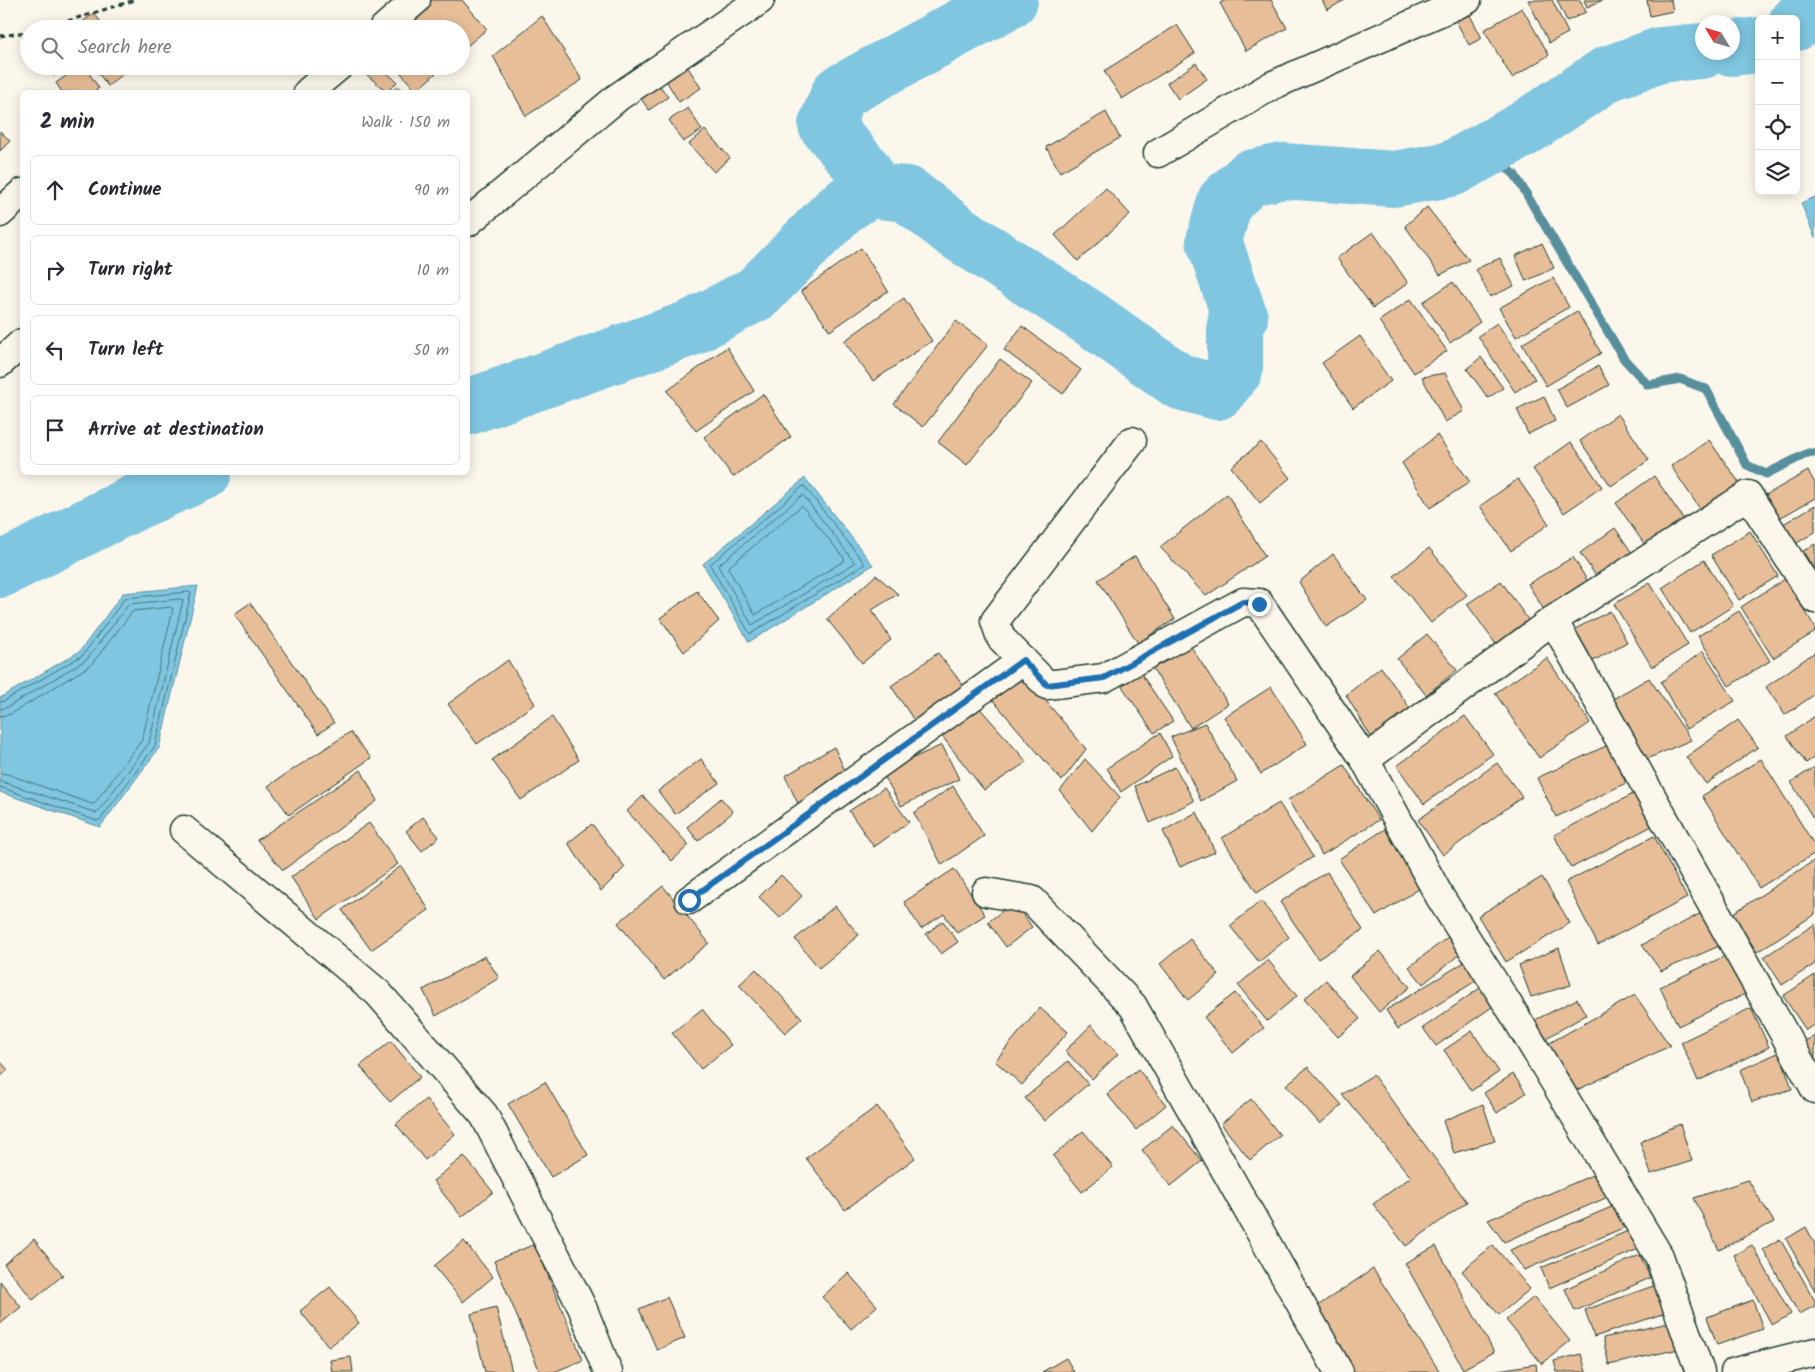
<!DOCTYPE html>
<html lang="en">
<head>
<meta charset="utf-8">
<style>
  :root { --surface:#fff; --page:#f7f7f7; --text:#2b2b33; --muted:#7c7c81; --line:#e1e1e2 }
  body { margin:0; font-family:Kalam,sans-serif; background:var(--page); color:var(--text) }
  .controls { position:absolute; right:15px; top:15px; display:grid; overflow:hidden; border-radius:8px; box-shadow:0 2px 12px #0003 }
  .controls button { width:45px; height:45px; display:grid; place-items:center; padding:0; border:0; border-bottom:1px solid var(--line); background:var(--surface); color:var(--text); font:25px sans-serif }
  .compass { position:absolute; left:1695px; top:15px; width:45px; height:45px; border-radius:50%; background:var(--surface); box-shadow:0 2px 12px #0003; rotate:308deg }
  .stop { position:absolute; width:15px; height:15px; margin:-11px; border:4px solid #1f6fb2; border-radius:50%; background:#fff }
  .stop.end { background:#1f6fb2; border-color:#fff; box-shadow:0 1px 5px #0008 }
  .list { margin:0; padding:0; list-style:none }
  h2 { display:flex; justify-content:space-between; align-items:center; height:65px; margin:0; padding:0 20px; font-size:21px }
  h2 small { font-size:16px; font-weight:400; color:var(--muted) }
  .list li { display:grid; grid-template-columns:32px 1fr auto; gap:15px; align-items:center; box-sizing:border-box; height:70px; margin:0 10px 10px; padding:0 10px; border:1px solid var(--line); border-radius:8px }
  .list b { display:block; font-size:19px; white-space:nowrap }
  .list em { font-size:16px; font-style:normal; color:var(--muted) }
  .icon { flex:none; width:28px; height:28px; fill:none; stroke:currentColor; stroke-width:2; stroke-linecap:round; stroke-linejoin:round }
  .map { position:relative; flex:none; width:1815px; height:1372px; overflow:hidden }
  .search { position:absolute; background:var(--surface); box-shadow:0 2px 12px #0003; left:20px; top:20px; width:450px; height:55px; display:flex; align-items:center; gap:12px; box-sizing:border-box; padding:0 18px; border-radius:28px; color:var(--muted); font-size:19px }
  .panel { position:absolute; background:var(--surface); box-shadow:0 2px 12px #0003; left:20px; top:90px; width:450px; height:385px; border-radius:8px }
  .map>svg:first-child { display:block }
  .water { fill:#80c6e1; stroke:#598f9c }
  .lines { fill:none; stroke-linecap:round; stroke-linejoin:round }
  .shore { stroke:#467479; stroke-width:1 }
  .stream { stroke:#598f9c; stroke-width:9 }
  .river { stroke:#80c6e1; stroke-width:56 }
  .building { fill:#e8be98; stroke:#1f3d34 }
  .minor-casing { stroke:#1f3d34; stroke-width:31 }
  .path { stroke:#1f3d34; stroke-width:3; stroke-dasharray:5 4; stroke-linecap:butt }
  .minor { stroke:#fbf7ec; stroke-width:28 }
  .route { stroke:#1f6fb2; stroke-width:6 }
</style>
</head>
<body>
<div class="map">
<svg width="1815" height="1372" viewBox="0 0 1815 1372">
  <rect width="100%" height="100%" fill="#fbf7ec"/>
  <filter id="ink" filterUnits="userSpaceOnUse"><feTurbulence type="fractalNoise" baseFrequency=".02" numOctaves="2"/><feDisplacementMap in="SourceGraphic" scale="10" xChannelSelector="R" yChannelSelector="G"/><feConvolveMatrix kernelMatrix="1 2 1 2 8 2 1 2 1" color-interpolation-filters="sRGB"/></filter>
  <g filter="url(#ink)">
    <path class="water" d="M1815,197V238L1801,203Z
      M805,478L873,565L749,642L703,564Z
      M198,586L159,748L100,827L0,792V698L80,651L123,593Z"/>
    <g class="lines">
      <path class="shore" d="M804,486L865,564L750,634L710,565Z
        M803,495L855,563L752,625L718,566Z
        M802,506L844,558V561L755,615L728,568Z
        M0,702L4,701L83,655L125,598L188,592L191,593L155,746L100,820L97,821L0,787
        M0,709L8,707L87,659L129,604L180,599L183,600L149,743L97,813L0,781
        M0,716L11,714L91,665L133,611L170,607L173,609L142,740L94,804H92L7,774L0,773"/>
      <path class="stream" d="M1487,149L1515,175L1624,359L1648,385L1680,379L1706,389L1747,465L1766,474L1808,453H1815"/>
      <path class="river" d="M1796,23L1815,10
        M1732,48L1759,45
        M868,190L864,170L826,125L839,93L1010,0
        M468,407L691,328L757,293L841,208L868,190L907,194L955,231L1091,319L1180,382L1217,392L1235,370V323L1240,318L1214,241L1225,201L1250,178L1283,171L1394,179L1451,169L1524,129L1607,74L1660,55L1702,51
        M0,570L138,501L204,472"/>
    </g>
    <path class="building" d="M421,0H462L487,29L461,51V29H388Z
      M1226,0H1271L1287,28L1246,51L1220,3Z
      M1322,0H1345L1327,10Z
      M1528,0H1552L1568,33L1549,43Z
      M1557,0H1580L1586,12L1567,21Z
      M1584,0H1603L1587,7Z
      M1647,0H1671L1673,11L1650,16Z
      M1464,4L1482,38L1469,45L1451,12Z
      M1522,8L1549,55L1512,78L1484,30Z
      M94,13L106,29H73Z
      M542,16L582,80L526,116L493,56Z
      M1177,25L1195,53L1122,99L1104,71Z
      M682,58L701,88L679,102L661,72Z
      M1196,63L1207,79L1178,99L1167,83Z
      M46,66H70L53,76Z
      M80,66H84L99,88L93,92H62L56,83Z
      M93,66H133L108,86Z
      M376,66H380L397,82L387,92L367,75Z
      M395,66H444L416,91Z
      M653,76L668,97L649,110L634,89Z
      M397,86L405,92H391Z
      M688,108L702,130L683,142L669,120Z
      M1106,112L1120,138L1060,172L1046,147Z
      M705,130L730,158L714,172L689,144Z
      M0,131L10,141L0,151Z
      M1106,188L1130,214L1078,261L1055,235Z
      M1427,207L1469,260L1440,275L1405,226Z
      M1373,232L1408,283L1373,308L1337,258Z
      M1542,243L1554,268L1526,281L1515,256Z
      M861,248L888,291L830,331L801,291Z
      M1500,258L1514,286L1490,297L1476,269Z
      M1553,278L1569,307L1516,337L1499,308Z
      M1453,282L1480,322L1450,343L1423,302Z
      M904,298L932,341L873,381L844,341Z
      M1411,299L1447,351L1414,373L1379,321Z
      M1577,311L1601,353L1546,386L1522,344Z
      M956,321L988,345L923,427L894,404Z
      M1497,323L1535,379L1515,392L1478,336Z
      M1022,326L1081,370L1063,394L1004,350Z
      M1360,336L1391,381L1353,408L1322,363Z
      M727,347L754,391L696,431L667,391Z
      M1481,357L1503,388L1488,398L1467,369Z
      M1000,359L1032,383L967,465L938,442Z
      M1598,366L1609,385L1567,408L1557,389Z
      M1445,373L1464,411L1445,422L1422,377Z
      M763,394L791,437L733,477L704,437Z
      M1544,396L1555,421L1528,434L1517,409Z
      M1618,414L1649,460L1611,486L1580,441Z
      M1437,435L1470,482L1430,508L1402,463Z
      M1709,440L1741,485L1702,512L1671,466Z
      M1261,442L1290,478L1260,503L1231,467Z
      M1571,442L1602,487L1564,513L1533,469Z
      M1808,471L1815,483V498L1778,519L1764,496Z
      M1654,476L1685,521L1647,548L1616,503Z
      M1518,479L1549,524L1511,551L1480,506Z
      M1227,494L1265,556L1206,596L1160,547Z
      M1815,505V532L1792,546L1780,526Z
      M1615,528L1634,556L1599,580L1580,553Z
      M1750,531L1778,576L1739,600L1711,555Z
      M1815,544V571L1803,551Z
      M1429,548L1467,595L1431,623L1394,576Z
      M1333,554L1367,600L1326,627L1299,582Z
      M1135,556L1175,619L1138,643L1098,580Z
      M1573,557L1591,587L1547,615L1528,584Z
      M1704,560L1733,606L1690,633L1662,588Z
      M876,575L898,594L872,610L891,640L862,663L827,619Z
      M1785,579L1815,627V632L1773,658L1741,607Z
      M1501,581L1533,627L1500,650L1467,604Z
      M1650,583L1688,645L1652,667L1614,604Z
      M697,591L719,621L684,652L660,618Z
      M250,603L334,723L318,734L234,614Z
      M1610,611L1627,642L1593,661L1575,629Z
      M1739,611L1770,661L1729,686L1698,636Z
      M1427,634L1457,670L1426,695L1397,659Z
      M1188,642L1228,704L1191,728L1151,666Z
      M1703,651L1735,701L1686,729L1661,682Z
      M1815,652V694L1785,715L1766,687Z
      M938,653L970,694L922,732L891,686Z
      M1547,658L1590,723L1539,758L1495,693Z
      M508,660L535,704L477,744L448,704Z
      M1136,666L1173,721L1154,733L1117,679Z
      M1381,667L1414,714L1373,740L1346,695Z
      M1024,675L1086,749L1062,781L991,698Z
      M1649,678L1691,740L1647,759L1611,700Z
      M1271,687L1307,744L1261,774L1224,717Z
      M977,705L1027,762L984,790L941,735Z
      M1465,716L1493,754L1424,804L1397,766Z
      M1815,716V757L1806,763L1787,736Z
      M552,717L579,760L521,800L492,760Z
      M1738,720L1758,747L1706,784L1686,757Z
      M1205,723L1237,781L1201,801L1171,737Z
      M350,732L371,758L289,815L268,786Z
      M1160,733L1172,756L1121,792L1107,768Z
      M942,745L959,779L901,806L882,772Z
      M1608,745L1626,783L1556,817L1537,778Z
      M834,747L848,777L801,810L785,776Z
      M701,759L719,783L675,814L658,791Z
      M1085,759L1120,797L1092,831L1060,791Z
      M1761,759L1815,846V853L1759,888L1702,796Z
      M1497,763L1522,797L1443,855L1418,820Z
      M1344,765L1379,820L1322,855L1288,800Z
      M1175,767L1194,801L1150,823L1135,786Z
      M1815,767V821L1791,782Z
      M361,770L377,801L283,870L257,840Z
      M953,786L984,836L942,865L914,813Z
      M884,788L909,822L874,847L849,811Z
      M1635,793L1652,826L1571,868L1554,835Z
      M643,796L689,845L672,861L627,811Z
      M721,798L733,812L698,841L687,827Z
      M1279,803L1313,857L1257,893L1222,838Z
      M1197,812L1215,852L1180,867L1163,831Z
      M423,817L439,837L422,851L406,831Z
      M369,823L398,864L319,919L291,877Z
      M592,824L625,867L601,891L568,843Z
      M1385,829L1422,887L1376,916L1339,859Z
      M1654,836L1687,898L1598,945L1566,882Z
      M1815,860V914L1757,952L1732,914Z
      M401,866L429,910L371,950L342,910Z
      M954,869L985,915L957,933L944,914L921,929L904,902Z
      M1327,872L1363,930L1318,959L1280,902Z
      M781,875L802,896L780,918L759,897Z
      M1542,877L1570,923L1506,962L1478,916Z
      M663,886L709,943L664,980L618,923Z
      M1261,901L1289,937L1259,962L1230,926Z
      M1014,902L1032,927L1006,947L988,922Z
      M835,906L859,935L819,968L795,939Z
      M1701,913L1724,944L1661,971L1642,945Z
      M943,921L958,942L941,954L926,934Z
      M1815,924V964L1782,985L1764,957Z
      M1453,933L1466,949L1423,984L1409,967Z
      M1190,939L1219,975L1188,1000L1160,964Z
      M1559,948L1571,985L1531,997L1519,965Z
      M1380,951L1410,987L1379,1012L1350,976Z
      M1731,953L1749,992L1678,1026L1660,987Z
      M485,956L499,978L436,1016L423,990Z
      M1268,960L1297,996L1267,1021L1238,985Z
      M1468,960L1479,979L1398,1029L1386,1010Z
      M756,969L802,1018L785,1033L739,985Z
      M1815,975V1024L1806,1030L1783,996Z
      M1326,980L1360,1019L1338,1037L1304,999Z
      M1490,981L1502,1000L1436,1046L1423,1028Z
      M1235,993L1264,1028L1233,1053L1204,1017Z
      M1635,995L1670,1046L1575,1091L1546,1045Z
      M1577,999L1586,1015L1541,1041L1531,1022Z
      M1040,1008L1068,1032L1022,1085L995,1061Z
      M1751,1008L1769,1047L1698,1081L1681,1042Z
      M702,1009L731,1045L701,1069L672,1033Z
      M1091,1025L1118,1054L1092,1079L1065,1051Z
      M1472,1031L1499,1072L1471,1091L1444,1050Z
      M1815,1036V1060L1805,1041Z
      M391,1041L420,1077L390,1102L360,1066Z
      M1780,1052L1792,1089L1752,1102L1740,1070Z
      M0,1061L8,1070L0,1077Z
      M1068,1061L1088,1084L1045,1121L1025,1098Z
      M1308,1067L1342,1105L1320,1124L1286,1085Z
      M1138,1069L1166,1105L1136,1130L1107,1094Z
      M1513,1074L1526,1093L1497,1113L1484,1093Z
      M1373,1075L1467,1202L1406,1246L1373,1204L1411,1177L1342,1094Z
      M545,1082L588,1155L551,1177L508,1104Z
      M426,1099L455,1134L425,1160L396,1124Z
      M1251,1099L1280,1135L1250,1160L1221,1124Z
      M1483,1104L1495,1141L1454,1153L1443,1121Z
      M877,1106L915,1158L845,1210L806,1158Z
      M1680,1124L1692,1161L1651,1174L1640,1142Z
      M1173,1125L1202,1161L1171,1186L1142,1150Z
      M1083,1131L1113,1167L1082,1192L1053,1156Z
      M464,1156L493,1192L462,1217L433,1181Z
      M1597,1173L1608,1197L1504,1242L1488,1220Z
      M1748,1180L1774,1222L1719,1250L1694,1198Z
      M1621,1203L1630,1225L1524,1270L1510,1250Z
      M1806,1227L1815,1244V1291L1786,1239Z
      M1635,1228L1643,1247L1549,1288L1541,1268Z
      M34,1239L63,1275L33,1300L4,1264Z
      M1780,1239L1815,1301V1306L1799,1314L1763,1249Z
      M464,1241L493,1277L463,1302L434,1266Z
      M535,1244L583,1360L554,1372H540L494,1261Z
      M1493,1245L1530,1289L1499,1315L1462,1271Z
      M1752,1245L1791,1314L1772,1325L1734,1255Z
      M1436,1246L1494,1352L1463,1369L1405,1263Z
      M1640,1255L1650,1278L1575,1311L1565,1289Z
      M1373,1269L1440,1372H1349L1313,1309Z
      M848,1273L877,1306L851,1329L822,1297Z
      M0,1281L21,1307L0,1324Z
      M1659,1284L1668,1312L1594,1337L1585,1310Z
      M330,1287L359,1323L329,1347L300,1311Z
      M667,1297L685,1338L657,1350L639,1309Z
      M1534,1297L1570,1341L1542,1364L1506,1320Z
      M1753,1300L1763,1329L1717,1345L1707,1317Z
      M496,1307L512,1372H485L471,1314Z
      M1677,1321L1683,1348L1609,1365L1603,1338Z
      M1581,1354L1586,1372H1557L1554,1361Z
      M351,1357L353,1372H332L330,1360Z
      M1066,1358L1074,1372H1042Z
      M1536,1364L1537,1372H1485Z"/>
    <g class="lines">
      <defs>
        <path id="minor" d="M383,29L416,0
          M308,92L339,66
          M1158,153L1271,86L1467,0
          M0,213L22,193
          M468,222L618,97L760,0
          M0,363L22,343
          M1132,441L995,621L1001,638L1047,685L1104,678L1243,602L1259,603L1365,760L1553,620L1748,495L1815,599
          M1553,620L1815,1089
          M1365,760L1440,897L1514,1014L1659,1256L1700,1372
          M184,830L378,993L484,1115L582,1307L608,1372
          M986,892L1032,900L1133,1006L1339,1372
          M689,900L1023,660
          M1735,1372L1815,1352"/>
      </defs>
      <use href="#minor" class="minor-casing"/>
      <path class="path" d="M42,29L135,0
        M0,36L29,32"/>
      <use href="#minor" class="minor"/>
    </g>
  </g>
  <g class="lines" filter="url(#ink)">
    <path class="route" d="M689,900L1023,660L1047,685L1104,678L1243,602L1259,604"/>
  </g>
</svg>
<div class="controls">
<button>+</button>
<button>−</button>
<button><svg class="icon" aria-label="locate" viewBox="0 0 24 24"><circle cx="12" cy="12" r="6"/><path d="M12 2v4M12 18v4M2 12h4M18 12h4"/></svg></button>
<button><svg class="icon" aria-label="layers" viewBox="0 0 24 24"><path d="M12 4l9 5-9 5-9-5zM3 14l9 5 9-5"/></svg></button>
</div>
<svg class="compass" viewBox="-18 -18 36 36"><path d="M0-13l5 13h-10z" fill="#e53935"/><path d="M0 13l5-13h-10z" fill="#7c7c81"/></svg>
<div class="stop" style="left:689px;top:900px"></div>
<div class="stop end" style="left:1259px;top:604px"></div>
<div class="search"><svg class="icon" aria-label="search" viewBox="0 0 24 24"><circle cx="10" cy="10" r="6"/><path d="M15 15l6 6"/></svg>Search here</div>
<section class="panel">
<h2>2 min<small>Walk · 150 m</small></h2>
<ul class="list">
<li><svg class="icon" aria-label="ahead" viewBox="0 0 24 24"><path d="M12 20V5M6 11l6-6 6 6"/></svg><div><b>Continue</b></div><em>90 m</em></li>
<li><svg class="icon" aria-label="right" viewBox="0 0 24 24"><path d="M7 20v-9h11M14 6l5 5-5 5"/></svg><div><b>Turn right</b></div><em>10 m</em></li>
<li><svg class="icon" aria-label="left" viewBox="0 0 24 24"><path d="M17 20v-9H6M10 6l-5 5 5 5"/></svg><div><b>Turn left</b></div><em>50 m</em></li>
<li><svg class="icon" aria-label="arrive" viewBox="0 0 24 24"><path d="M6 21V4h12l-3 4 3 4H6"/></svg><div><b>Arrive at destination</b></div></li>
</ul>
</section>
</div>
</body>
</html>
